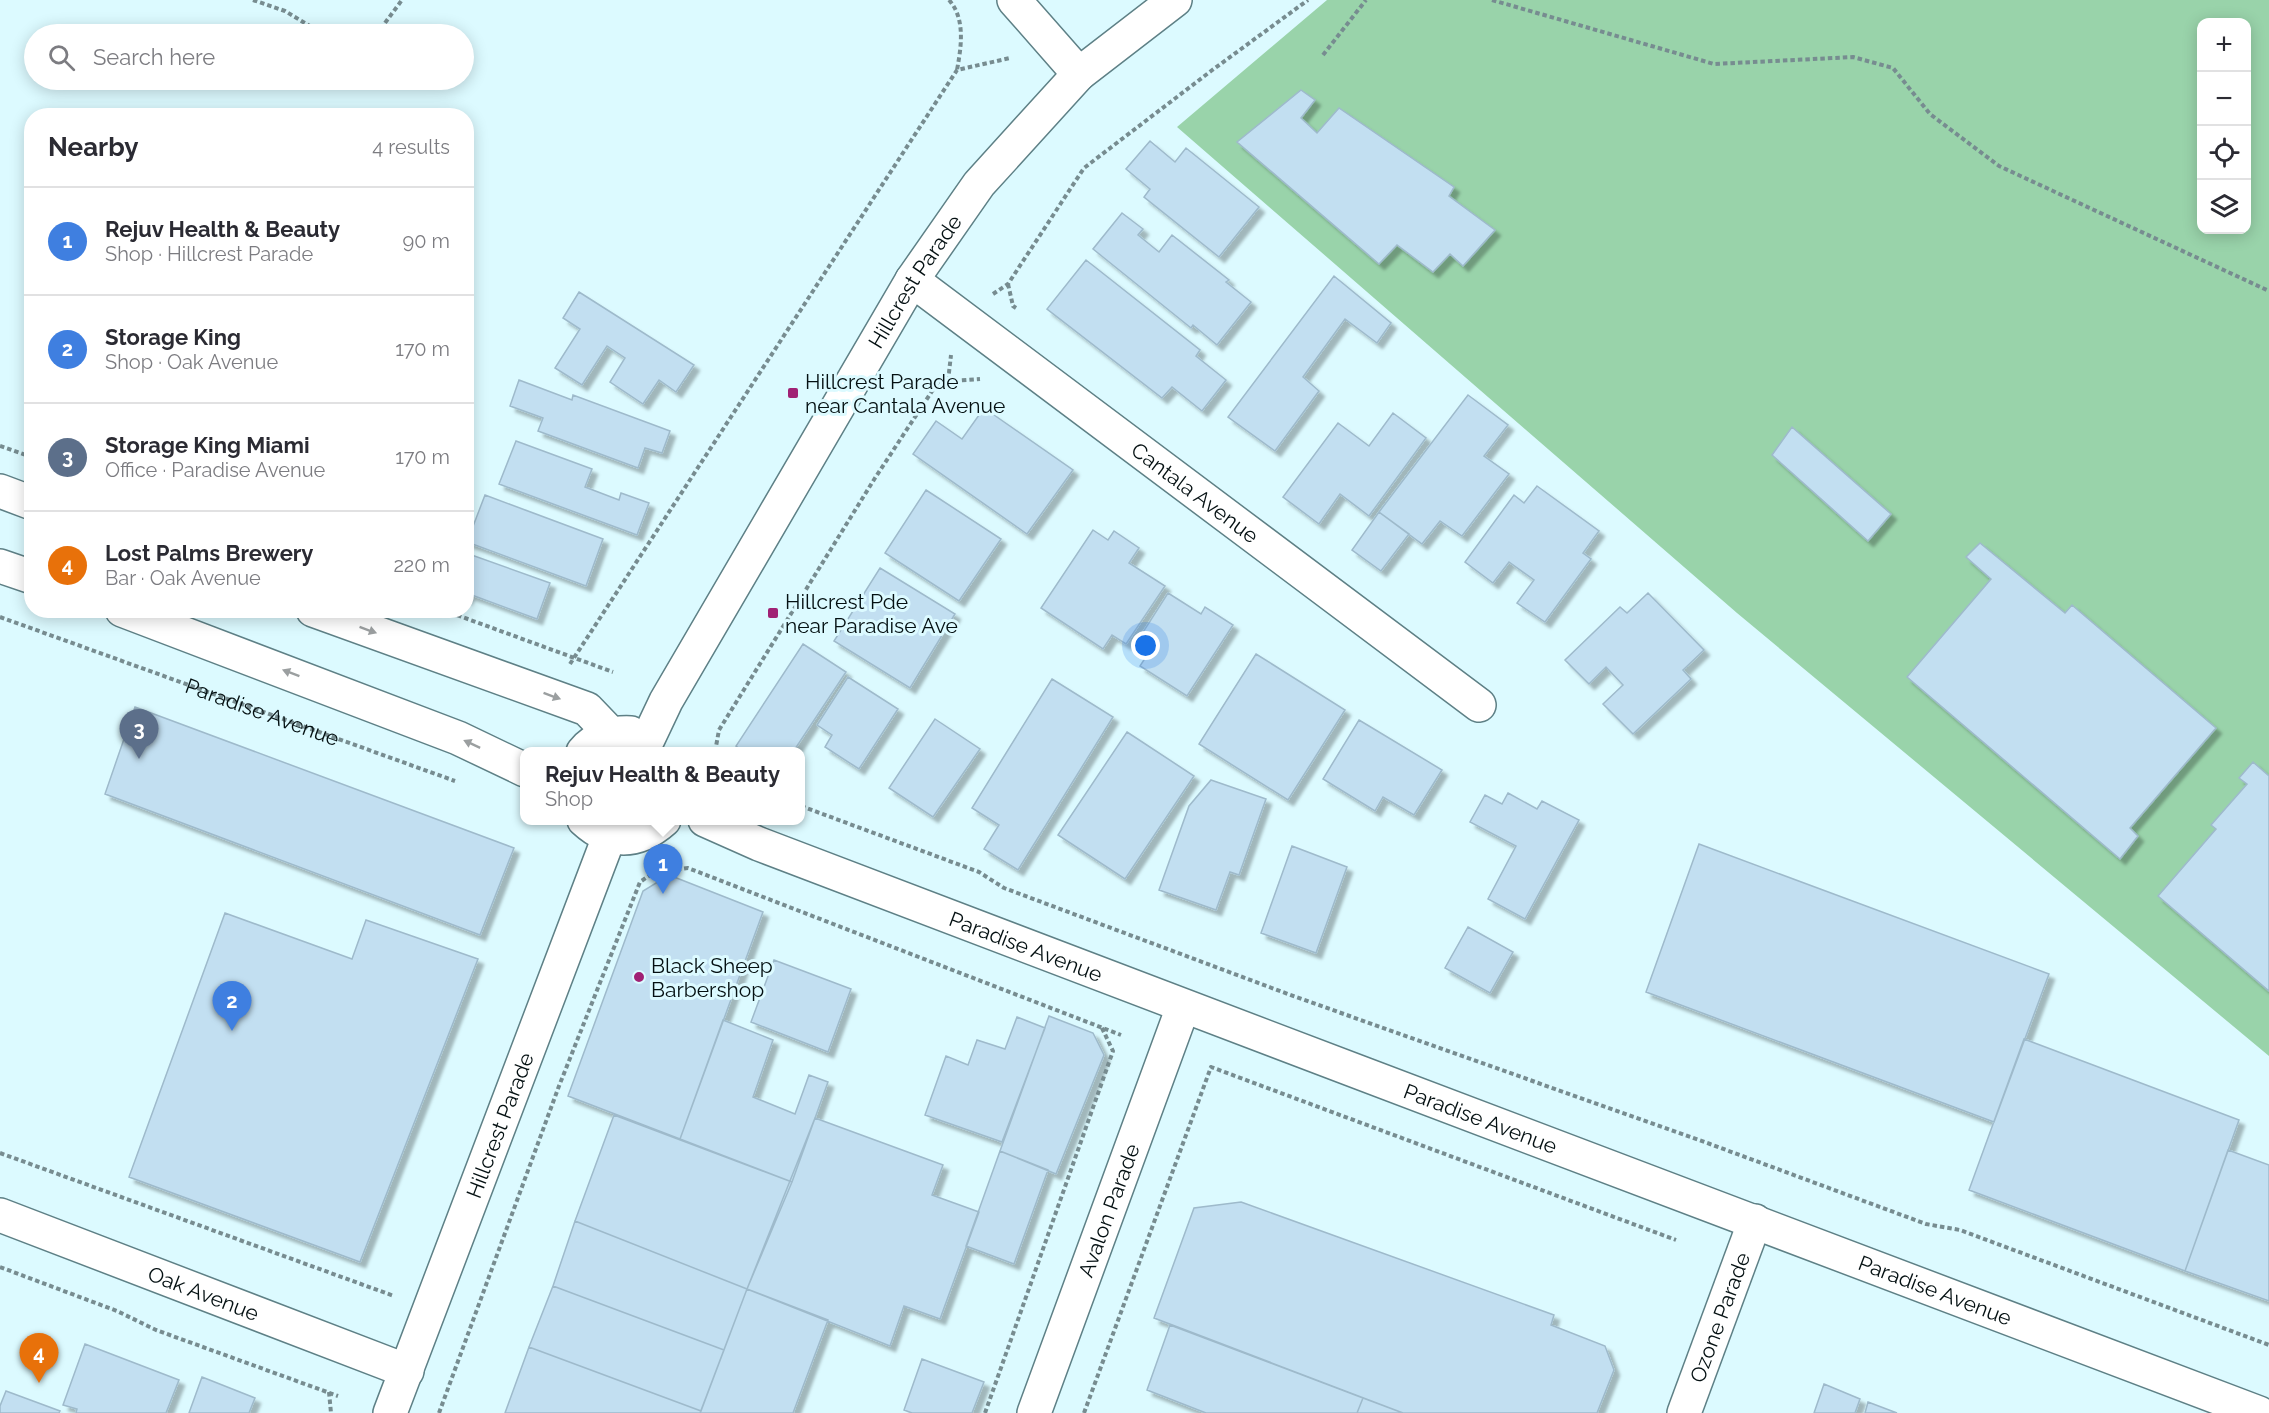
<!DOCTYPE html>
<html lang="en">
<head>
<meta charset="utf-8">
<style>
  :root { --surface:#fff; --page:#f7f7f7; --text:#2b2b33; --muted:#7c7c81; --line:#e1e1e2; --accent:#db2777 }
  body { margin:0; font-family:Raleway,sans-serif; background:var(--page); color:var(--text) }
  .controls { position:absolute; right:18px; top:18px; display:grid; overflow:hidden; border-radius:12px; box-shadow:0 3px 15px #0003 }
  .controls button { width:54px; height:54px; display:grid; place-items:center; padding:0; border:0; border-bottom:2px solid var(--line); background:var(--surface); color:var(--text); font:30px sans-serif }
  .you { position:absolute; left:1146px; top:646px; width:21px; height:21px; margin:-15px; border:4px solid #fff; border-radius:50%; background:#1a73e8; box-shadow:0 0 0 9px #1a73e833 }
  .badge { display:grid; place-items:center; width:39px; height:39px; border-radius:50%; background:var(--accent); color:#fff; font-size:20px; font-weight:700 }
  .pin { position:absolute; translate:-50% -50px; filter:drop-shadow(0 2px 3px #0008) }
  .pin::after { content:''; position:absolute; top:32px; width:21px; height:18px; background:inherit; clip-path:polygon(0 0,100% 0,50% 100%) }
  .popup { position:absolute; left:520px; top:747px; width:285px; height:78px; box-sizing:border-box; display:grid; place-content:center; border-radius:12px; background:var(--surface); filter:drop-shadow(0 2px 4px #0005); font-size:20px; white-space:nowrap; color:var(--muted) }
  .popup b { font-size:22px; color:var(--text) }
  .popup::after { content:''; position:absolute; left:50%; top:100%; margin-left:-12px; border:12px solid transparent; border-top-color:var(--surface) }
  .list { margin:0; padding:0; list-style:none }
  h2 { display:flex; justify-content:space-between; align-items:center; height:78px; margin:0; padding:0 24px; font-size:26px }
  h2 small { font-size:20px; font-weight:400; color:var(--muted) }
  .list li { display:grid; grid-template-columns:39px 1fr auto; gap:18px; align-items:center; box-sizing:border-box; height:108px; padding:0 24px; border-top:2px solid var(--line) }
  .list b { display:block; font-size:22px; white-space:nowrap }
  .list p { margin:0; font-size:20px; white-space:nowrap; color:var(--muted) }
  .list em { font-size:20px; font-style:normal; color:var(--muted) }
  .icon { flex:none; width:33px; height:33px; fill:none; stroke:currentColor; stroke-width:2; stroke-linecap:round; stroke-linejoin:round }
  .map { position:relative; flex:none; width:2269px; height:1413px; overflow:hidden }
  .search { position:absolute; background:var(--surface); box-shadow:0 3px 15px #0003; left:24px; top:24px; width:450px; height:66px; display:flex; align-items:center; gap:15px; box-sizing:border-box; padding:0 21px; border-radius:33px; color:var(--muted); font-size:22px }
  .panel { position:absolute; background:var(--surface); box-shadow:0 3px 15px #0003; left:24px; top:108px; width:450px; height:510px; border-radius:24px }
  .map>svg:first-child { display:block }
  .green { fill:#99d3aa; fill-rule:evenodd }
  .building { fill:#c2dff1; stroke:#9ebacb; stroke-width:1.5; filter:url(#shadow) }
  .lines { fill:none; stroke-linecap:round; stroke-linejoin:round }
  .street-casing { stroke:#5e8086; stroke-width:36 }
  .secondary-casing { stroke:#5e8086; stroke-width:36 }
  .path { stroke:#778c90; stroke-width:4; stroke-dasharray:4.5 3; stroke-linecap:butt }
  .street { stroke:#fff; stroke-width:33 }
  .secondary { stroke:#fff; stroke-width:33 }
  .oneway { fill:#9b9fa0 }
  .poi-dot { fill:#a02174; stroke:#dcfaff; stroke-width:2 }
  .labels { text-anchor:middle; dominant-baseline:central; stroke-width:6; stroke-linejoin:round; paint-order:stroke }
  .street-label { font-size:21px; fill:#041012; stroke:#dcfaff }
  .poi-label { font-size:21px; fill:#041012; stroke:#dcfaff; text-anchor:start }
</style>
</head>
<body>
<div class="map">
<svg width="2269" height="1413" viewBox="0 0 2269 1413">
  <defs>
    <filter id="shadow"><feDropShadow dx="5.5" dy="5.5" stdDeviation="1.5" flood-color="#0004"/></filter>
  </defs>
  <rect width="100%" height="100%" fill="#dcfaff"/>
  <path class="green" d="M1327,0H2269V1056L1737,613L1177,127ZM2202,22H2246V230H2202Z"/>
  <path class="building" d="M1301,90L1315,100L1301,118L1317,133L1339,108L1454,187L1449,196L1495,230L1463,266L1450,254L1433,272L1397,245L1379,264L1237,142Z
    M1150,141L1175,162L1186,148L1259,207L1219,257L1144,197L1150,189L1126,169Z
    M1122,213L1143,229L1138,235L1159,252L1172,235L1229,280L1226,282L1251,302L1217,345L1193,325L1191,328L1093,249Z
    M1086,260L1200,350L1196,356L1226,380L1202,411L1172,387L1162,398L1047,309Z
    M1334,276L1391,323L1377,343L1345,319L1303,377L1319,391L1275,451L1228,417Z
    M579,292L694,365L676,392L659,380L643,404L610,382L625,358L607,346L582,385L555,368L580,329L563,318Z
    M519,380L572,400L573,395L670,431L662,453L645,448L638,468L538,431L543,418L510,406Z
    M1468,395L1508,425L1484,456L1509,474L1462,536L1440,521L1422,544L1379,512Z
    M984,408L1073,470L1027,534L913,454L936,421L962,439Z
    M1393,413L1426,438L1369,516L1340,494L1319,524L1283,497L1338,423L1369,446Z
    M1792,427L1891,514L1868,541L1772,455Z
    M516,441L592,469L585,487L619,500L621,493L649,503L637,535L499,484Z
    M1537,486L1599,531L1583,553L1591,559L1545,622L1517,603L1534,580L1509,562L1493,583L1465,562L1514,495L1524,503Z
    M926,490L1001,539L959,601L885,553Z
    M485,495L603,539L586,586L467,542Z
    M1379,512L1409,534L1381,571L1352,550Z
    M1093,530L1108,540L1114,531L1139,548L1129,563L1165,586L1126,644L1112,635L1103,649L1041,608Z
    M1980,543L2065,613L2072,605L2216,728L2130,828L2138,836L2120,859L1907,677L1991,579L1966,557Z
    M466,553L550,583L537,619L469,594L466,600Z
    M880,568L955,614L910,688L834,641Z
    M1168,593L1201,614L1205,607L1233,625L1187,696L1140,666L1151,649L1138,640Z
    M1648,593L1704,650L1683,670L1691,679L1633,734L1603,704L1623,685L1606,667L1589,684L1565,660L1620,607L1627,613Z
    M803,644L846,672L793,752H743L736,746Z
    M1256,654L1345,710L1288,800L1199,744Z
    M848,677L898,709L859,769L825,747L832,735L817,725Z
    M1052,679L1113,717L1018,870L984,849L999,825L972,808Z
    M135,707L514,848L480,935L105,794Z
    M935,719L980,749L933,817L889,788Z
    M1359,720L1442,770L1414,815L1383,797L1375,811L1323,779Z
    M1127,732L1194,776L1125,879L1058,835Z
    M2253,762L2269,776V991L2158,896L2216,829L2211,825L2247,784L2239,778Z
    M1211,780L1266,799L1239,875L1230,872L1216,910L1159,890L1189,806Z
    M1508,793L1537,809L1542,801L1579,820L1525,919L1488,899L1516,846L1470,822L1485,795L1502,804Z
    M1699,844L2049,974L1994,1122L1646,992Z
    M1292,846L1347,867L1316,953L1261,933Z
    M669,875L763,912L680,1139L568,1096L643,891Z
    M225,913L352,959L366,920L478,959L360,1262L129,1177Z
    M1468,927L1513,952L1490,993L1445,968Z
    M774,960L851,989L828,1052L751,1022Z
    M1049,1016L1093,1033L1104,1055L1056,1174L1000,1151Z
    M1017,1017L1045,1028L1002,1142L925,1115L946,1056L968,1065L977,1040L1005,1049Z
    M723,1020L773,1040L753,1097L795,1114L809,1075L828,1082L792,1182L680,1139Z
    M2024,1039L2239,1120L2185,1271L1969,1190Z
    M614,1115L792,1182L747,1289L575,1221Z
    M815,1118L943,1165L932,1195L979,1212L940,1319L904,1306L890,1346L747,1289Z
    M2228,1150L2269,1165V1301L2185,1271Z
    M1000,1151L1048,1170L1014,1264L966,1246Z
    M1241,1202L1554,1315L1551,1325L1605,1346L1614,1370L1597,1413H1403L1154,1318L1194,1208Z
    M575,1221L747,1289L724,1350L553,1286Z
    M553,1286L724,1350L701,1411L529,1347Z
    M747,1289L828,1320L793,1413H700Z
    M1170,1325L1363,1398L1357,1413H1206L1147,1390Z
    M85,1344L179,1380L166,1413H76L77,1409L63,1405Z
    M529,1347L701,1411L700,1413H505Z
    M922,1359L984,1382L972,1413H912L904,1410Z
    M202,1377L255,1398L249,1413H189Z
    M1824,1384L1860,1399L1855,1413H1814Z
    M6,1391L60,1411L59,1413H0V1406Z
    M1363,1398L1403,1413H1357Z
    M1868,1402L1897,1413H1865Z"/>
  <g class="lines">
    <defs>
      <g id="street">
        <path d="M1014,0L1079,74"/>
        <path id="s2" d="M912,280L1479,705"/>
        <path id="s3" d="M705,820L759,844C1258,1036 1760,1222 2259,1413"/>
        <path id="s4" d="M0,1215L407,1371"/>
        <path id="s5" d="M1034,1413L1183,1007"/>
        <path id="s6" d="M1684,1413L1755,1221"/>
      </g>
      <g id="secondary">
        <path d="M0,491L32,503"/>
        <path d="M0,566L32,577"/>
        <path d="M122,610L458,738L525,770"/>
        <path d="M313,610L587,709L611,734"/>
        <path id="s7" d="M648,739L666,701L912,280L979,184L1079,74L1175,0"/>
        <path d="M583,752C595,737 613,732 631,733"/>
        <path d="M584,820C610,844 637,844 664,820"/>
        <path id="s8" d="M390,1413L609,837"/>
      </g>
    </defs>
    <use href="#street" class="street-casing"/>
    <use href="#secondary" class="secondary-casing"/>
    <g class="path">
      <path d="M253,0L285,11L318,31L335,34"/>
      <path d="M949,0C966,19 961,48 957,70"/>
      <path d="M1492,0L1714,64L1853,57L1893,68L1930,114L1999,166L2269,291"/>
      <path d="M367,34L379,31L402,0"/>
      <path d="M1323,55L1366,0"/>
      <path d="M1008,284L1013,306L1016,308"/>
      <path d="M993,294L1008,284L1084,168L1211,71L1308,0"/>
      <path d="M948,381L951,355"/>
      <path d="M0,446L32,457"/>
      <path d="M443,610L613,672"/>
      <path id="s1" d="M0,617L455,781"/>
      <path d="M570,664L957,70L1010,58"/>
      <path d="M715,752L719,730L875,478L938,382L980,379"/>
      <path d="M801,806L979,872L1004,888L1296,997L1710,1144L1926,1224L1960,1230L2269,1345"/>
      <path d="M0,1153L394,1296"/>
      <path d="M0,1267L117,1311L156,1330L338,1396"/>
      <path d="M329,1392L331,1413"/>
      <path d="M439,1413L559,1086L640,882L653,873L688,868L1121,1035"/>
      <path d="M985,1413L1113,1051L1101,1026"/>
      <path d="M1084,1413L1211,1067L1676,1240"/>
    </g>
    <use href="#street" class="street"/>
    <use href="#secondary" class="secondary"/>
  </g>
  <defs><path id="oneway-solid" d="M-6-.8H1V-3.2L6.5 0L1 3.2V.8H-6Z" transform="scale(1.5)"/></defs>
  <g class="oneway">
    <use href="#oneway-solid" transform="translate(368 630) rotate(20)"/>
    <use href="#oneway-solid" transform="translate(291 673) rotate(-159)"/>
    <use href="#oneway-solid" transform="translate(552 696) rotate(20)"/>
    <use href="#oneway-solid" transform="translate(472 744) rotate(-155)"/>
  </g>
  <g class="poi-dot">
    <rect x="787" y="387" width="12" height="12" rx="3"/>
    <rect x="767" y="607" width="12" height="12" rx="3"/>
    <circle cx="639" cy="977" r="6"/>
  </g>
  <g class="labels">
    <g class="street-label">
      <text stroke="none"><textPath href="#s7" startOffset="530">Hillcrest Parade</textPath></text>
      <text stroke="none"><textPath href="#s2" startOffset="354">Cantala Avenue</textPath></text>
      <text stroke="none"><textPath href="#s1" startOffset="279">Paradise Avenue</textPath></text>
      <text stroke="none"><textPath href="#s3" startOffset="345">Paradise Avenue</textPath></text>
      <text stroke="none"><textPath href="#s3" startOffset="831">Paradise Avenue</textPath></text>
      <text stroke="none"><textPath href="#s8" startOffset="308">Hillcrest Parade</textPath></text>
      <text stroke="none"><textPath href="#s5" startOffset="216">Avalon Parade</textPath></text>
      <text stroke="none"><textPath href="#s3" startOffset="1317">Paradise Avenue</textPath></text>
      <text stroke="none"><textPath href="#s4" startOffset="218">Oak Avenue</textPath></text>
      <text stroke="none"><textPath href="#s6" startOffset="102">Ozone Parade</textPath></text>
    </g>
    <g class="poi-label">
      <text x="805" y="381">Hillcrest Parade<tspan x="805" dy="24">near Cantala Avenue</tspan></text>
      <text x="785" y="601">Hillcrest Pde<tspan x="785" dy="24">near Paradise Ave</tspan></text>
      <text x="651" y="965">Black Sheep<tspan x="651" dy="24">Barbershop</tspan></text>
    </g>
  </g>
</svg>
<div class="controls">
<button>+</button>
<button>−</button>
<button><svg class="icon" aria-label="locate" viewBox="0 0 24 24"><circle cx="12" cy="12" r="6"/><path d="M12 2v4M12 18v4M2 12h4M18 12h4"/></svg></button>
<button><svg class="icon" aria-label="layers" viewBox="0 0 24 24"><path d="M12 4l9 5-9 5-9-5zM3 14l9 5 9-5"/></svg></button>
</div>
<div class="you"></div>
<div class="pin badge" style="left:663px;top:894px;background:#3f7fe0">1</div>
<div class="popup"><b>Rejuv Health &amp; Beauty</b>Shop</div>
<div class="pin badge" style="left:232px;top:1031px;background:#3f7fe0">2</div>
<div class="pin badge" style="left:139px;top:759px;background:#5c6f8a">3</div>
<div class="pin badge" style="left:39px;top:1383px;background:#e8710a">4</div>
<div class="search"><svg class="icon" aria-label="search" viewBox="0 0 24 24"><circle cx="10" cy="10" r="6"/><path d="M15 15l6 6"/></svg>Search here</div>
<section class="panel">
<h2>Nearby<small>4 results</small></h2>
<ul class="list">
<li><span class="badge" style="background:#3f7fe0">1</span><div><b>Rejuv Health &amp; Beauty</b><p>Shop · Hillcrest Parade</p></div><em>90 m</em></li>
<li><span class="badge" style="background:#3f7fe0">2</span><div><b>Storage King</b><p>Shop · Oak Avenue</p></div><em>170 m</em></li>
<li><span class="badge" style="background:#5c6f8a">3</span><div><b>Storage King Miami</b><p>Office · Paradise Avenue</p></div><em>170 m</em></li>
<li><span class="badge" style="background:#e8710a">4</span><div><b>Lost Palms Brewery</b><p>Bar · Oak Avenue</p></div><em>220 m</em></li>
</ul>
</section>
</div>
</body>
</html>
